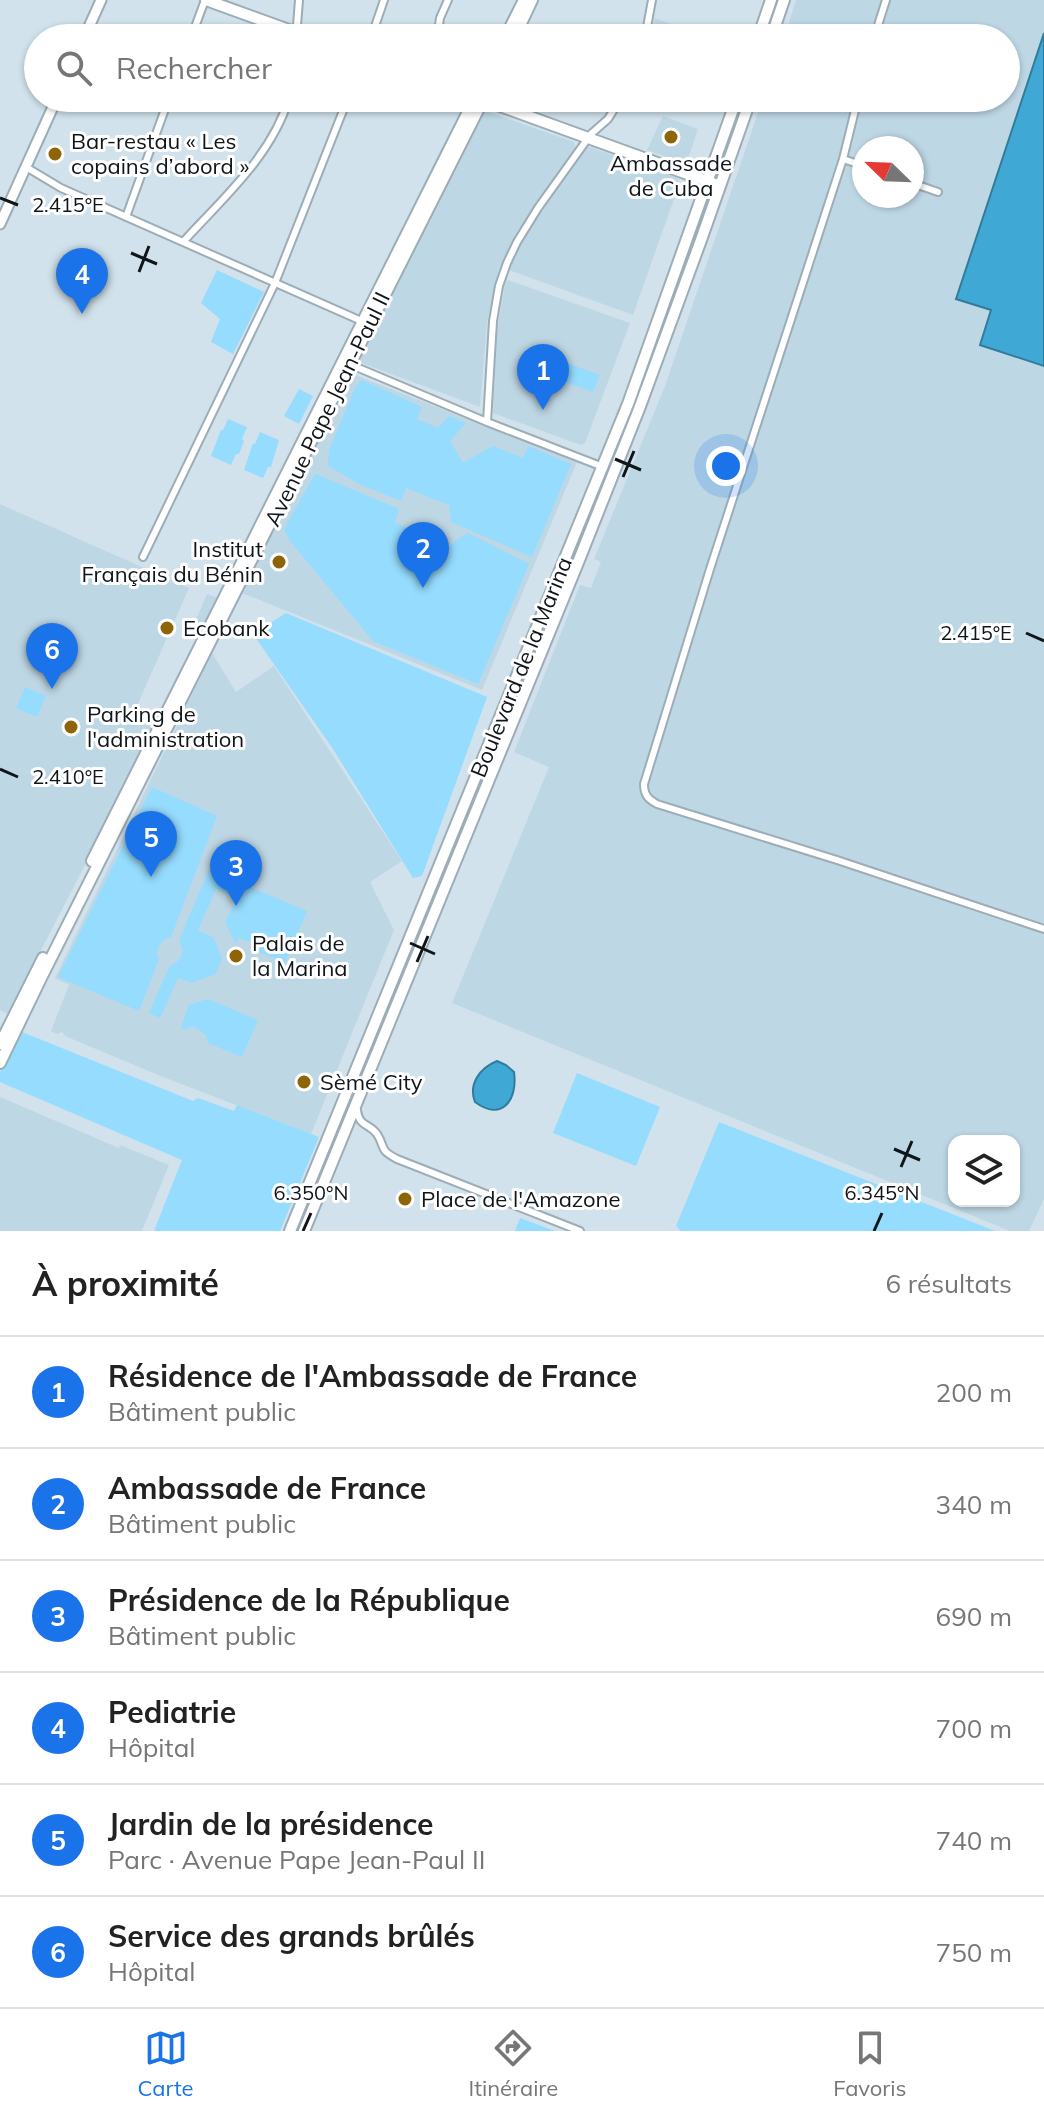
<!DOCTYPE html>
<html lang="fr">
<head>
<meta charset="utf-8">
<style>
  :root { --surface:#fff; --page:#f2f2f2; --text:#222; --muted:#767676; --line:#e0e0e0; --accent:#1a73e8 }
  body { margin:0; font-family:Mulish,sans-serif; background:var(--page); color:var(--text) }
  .controls { position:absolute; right:24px; bottom:24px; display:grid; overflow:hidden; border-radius:16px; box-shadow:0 2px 6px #0004 }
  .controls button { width:72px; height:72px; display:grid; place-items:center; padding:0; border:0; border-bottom:2px solid var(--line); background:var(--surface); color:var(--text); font:40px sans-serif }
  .compass { position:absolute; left:852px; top:136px; width:72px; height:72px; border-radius:50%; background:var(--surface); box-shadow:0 2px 6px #0004; rotate:293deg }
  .you { position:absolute; left:726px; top:466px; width:28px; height:28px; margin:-20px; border:6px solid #fff; border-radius:50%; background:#1a73e8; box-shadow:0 0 0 12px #1a73e833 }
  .badge { display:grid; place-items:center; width:52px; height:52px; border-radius:50%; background:var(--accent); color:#fff; font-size:26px; font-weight:700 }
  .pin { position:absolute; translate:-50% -66px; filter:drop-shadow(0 2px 4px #0008) }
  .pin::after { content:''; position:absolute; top:42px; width:28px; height:24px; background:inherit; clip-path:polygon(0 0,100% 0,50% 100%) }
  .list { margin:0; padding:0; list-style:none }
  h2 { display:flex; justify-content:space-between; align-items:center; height:104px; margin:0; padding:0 32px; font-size:34px }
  h2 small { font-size:26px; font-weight:400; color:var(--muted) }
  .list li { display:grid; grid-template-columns:52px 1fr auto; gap:24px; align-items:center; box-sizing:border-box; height:112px; padding:0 32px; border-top:2px solid var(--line) }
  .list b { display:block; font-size:30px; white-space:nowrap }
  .list p { margin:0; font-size:26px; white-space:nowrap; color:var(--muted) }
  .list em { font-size:26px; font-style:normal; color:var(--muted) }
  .icon { flex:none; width:44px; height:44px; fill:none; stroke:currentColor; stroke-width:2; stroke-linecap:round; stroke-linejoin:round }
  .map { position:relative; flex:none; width:1044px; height:1231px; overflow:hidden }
  .search { position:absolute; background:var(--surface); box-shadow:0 2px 6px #0004; left:24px; right:24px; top:24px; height:88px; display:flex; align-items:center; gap:20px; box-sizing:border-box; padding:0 28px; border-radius:44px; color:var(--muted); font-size:30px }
  .sheet { height:776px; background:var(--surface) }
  nav { display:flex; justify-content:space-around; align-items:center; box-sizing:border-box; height:112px; border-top:2px solid var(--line); background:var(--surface); font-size:22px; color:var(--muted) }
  nav a { display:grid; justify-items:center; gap:4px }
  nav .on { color:var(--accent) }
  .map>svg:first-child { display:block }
  .built { fill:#bed7e5; fill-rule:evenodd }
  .green { fill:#95dcfe }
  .water { fill:#3fa8d5; stroke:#317c9d; stroke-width:2 }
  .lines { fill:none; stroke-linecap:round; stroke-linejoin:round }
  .street-casing { stroke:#9cadb6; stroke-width:10 }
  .secondary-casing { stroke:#9cadb6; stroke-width:13 }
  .primary-casing { stroke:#9cadb6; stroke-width:14 }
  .street { stroke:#fff; stroke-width:6 }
  .secondary { stroke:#fff; stroke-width:9 }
  .primary { stroke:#fff; stroke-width:10 }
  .ticks { fill:none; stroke:#0f1519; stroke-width:3 }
  .poi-dot { fill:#8d6507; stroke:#fff; stroke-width:3 }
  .labels { text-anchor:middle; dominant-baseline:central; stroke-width:6; stroke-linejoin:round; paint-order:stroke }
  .poi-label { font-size:22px; fill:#0f1519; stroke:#fff; text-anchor:start }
  .street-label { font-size:22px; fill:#0f1519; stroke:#fff }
  .ticks-label { font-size:20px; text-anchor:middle; fill:#0f1519; stroke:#fff; stroke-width:6; stroke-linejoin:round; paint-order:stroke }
</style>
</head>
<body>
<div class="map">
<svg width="1044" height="1231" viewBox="0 0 1044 1231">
  <rect width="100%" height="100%" fill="#d1e2ec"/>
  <path class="built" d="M796,0H1044V33L956,299L991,310L980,345L1044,366V1199L1029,1231H1010L452,1003L549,767L514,752L580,585L591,588L601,562L594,559L665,386L763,98H1006V38H784ZM864,148H912V196H864ZM954,1141H1014V1201H954Z
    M655,18L690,31L708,38H650Z
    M483,110L574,142L576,149L516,233L499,269L487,322L480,407L359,362Z
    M663,116L698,129L688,159L682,162L647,150Z
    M587,146L677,178L680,182L633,315L509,270L526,234Z
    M508,280L630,323L585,443L581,445L493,413L497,330L505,285Z
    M353,374L577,462L482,690L242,593Z
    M0,504L189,588L133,715L152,724V727L117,803L8,1014L0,1010Z
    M207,594L220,599L206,627L195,622Z
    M212,653L236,692L274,666L402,861L370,882L394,930L311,1134L158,1075L65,1036L62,1032L57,1034L51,1031L69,985L55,978Z
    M0,1097L119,1148L120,1145L169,1165L142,1231H0Z"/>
  <path class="green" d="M217,270L264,292L233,354L211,342L220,319L201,303Z
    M567,363L600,375L593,392L560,380Z
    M362,380L422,407L417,419L438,428L449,416L466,423L450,441L463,463L493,446L523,458L528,446L571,464L532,557L451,522L449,505L406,488L401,501L359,484L328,466L329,450L355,388Z
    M299,389L313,396L299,424L284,416Z
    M228,419L247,427L242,439L244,441L239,454H236L231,465L211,456L221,430H223Z
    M260,432L279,440L271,467H268L263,478L244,470L253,443L255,444Z
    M315,474L399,509L395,523L432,537C438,559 444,552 455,541C459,538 464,536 468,533L529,564L478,684L373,641L290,541L284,529Z
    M286,613L487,697L422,876L413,878L333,749L253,634Z
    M25,687L46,696L37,717L16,708Z
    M152,787L217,816L171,937C161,940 157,946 157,956L159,959L139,1011L58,977Z
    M209,870L307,911L285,963L259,952V946L239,938L236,944L225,923L237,898L216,889L198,930L214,938L222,959L216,974L191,983L178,978L160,1018L149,1013L170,965C178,964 181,958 183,950L179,940Z
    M208,999L258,1020L242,1057L208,1043L206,1035L194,1027L187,1028L186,1030L181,1028L189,1005Z
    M22,1032L193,1101L198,1098L234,1111L237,1105L319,1137L280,1231H154L182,1160L0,1082V1072Z
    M577,1073L660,1107L636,1166L553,1133Z
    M719,1122L995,1231H681L676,1226Z
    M520,1218L555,1231H515Z"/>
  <path class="water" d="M1044,33V366L980,345L991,310L956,299Z
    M497,1061L506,1065L514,1072C518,1100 502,1122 475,1102C468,1084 480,1068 497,1061Z"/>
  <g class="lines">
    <defs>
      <path id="street" d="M191,38L205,0
        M296,38L299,0
        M371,38L384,0
        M437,38L440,18L448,0
        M645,38L652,0
        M874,38L886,0
        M858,98L843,159L710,569L644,784C644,795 648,799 657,804L837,860L1044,929
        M843,159L864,166
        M26,167L61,188L366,323
        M912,183L938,192
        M126,217L169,98
        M183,242C222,199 272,156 289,98
        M349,364L487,422L603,467
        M487,422L493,321L499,286L507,263L517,242L538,208L591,134L608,119L621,98
        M143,557L275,283L348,98
        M357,1110C359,1127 369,1123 377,1134C386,1148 378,1149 397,1159L580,1231"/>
      <path id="secondary" d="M84,38L101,0
        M0,224L57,98"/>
      <path id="primary" d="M206,0L311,38
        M505,38L524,0
        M514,38L532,0
        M758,38L771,0
        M771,38L784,0
        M478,98L715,184
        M92,861L475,98
        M0,1044L43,958
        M0,1063L42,976L484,98
        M290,1231L628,404L737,98
        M304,1231L579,560L639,409L701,240L751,98"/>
    </defs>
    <use href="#street" class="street-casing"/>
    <use href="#secondary" class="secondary-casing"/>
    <use href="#primary" class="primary-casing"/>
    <use href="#street" class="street"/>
    <use href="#secondary" class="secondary"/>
    <use href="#primary" class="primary"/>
  </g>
  <path class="ticks" d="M0,198L18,205M131,253L157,264M139,272L149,246M615,459L641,470M623,477L634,451M1026,633L1044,641M0,769L18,777M410,943L435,954M417,962L428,936M894,1149L920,1160M901,1167L912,1141M303,1231L311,1213M874,1231L882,1213"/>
  <g class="poi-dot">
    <circle cx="671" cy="137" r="8"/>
    <circle cx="55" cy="154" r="8"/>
    <circle cx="279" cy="562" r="8"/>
    <circle cx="167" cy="628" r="8"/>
    <circle cx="71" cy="727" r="8"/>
    <circle cx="236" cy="956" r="8"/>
    <circle cx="304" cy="1082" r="8"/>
    <circle cx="405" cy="1199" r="8"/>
  </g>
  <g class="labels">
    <g class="poi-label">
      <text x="71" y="141">Bar-restau « Les<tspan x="71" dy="25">copains d’abord »</tspan></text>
      <text x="671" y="163" text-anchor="middle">Ambassade<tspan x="671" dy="25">de Cuba</tspan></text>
      <text x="263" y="549" text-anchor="end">Institut<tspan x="263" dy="25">Français du Bénin</tspan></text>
      <text x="183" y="628">Ecobank</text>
      <text x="87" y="714">Parking de<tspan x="87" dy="25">l'administration</tspan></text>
      <text x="252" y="943">Palais de<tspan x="252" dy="25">la Marina</tspan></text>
      <text x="320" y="1082">Sèmé City</text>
      <text x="421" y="1199">Place de l'Amazone</text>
    </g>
    <g class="street-label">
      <text transform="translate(327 409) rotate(-64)">Avenue Pape Jean-Paul II</text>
      <text transform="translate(521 667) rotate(-68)">Boulevard de la Marina</text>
    </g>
  </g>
  <g class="ticks-label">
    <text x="68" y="212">2.415°E</text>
    <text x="976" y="640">2.415°E</text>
    <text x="68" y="784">2.410°E</text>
    <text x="311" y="1200">6.350°N</text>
    <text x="882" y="1200">6.345°N</text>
  </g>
</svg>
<div class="controls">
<button><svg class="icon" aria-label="layers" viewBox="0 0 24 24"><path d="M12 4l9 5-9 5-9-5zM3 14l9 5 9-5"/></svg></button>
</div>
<svg class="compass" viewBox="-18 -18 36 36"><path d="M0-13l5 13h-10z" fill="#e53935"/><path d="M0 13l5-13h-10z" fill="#767676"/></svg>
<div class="you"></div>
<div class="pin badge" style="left:543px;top:410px">1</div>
<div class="pin badge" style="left:423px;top:588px">2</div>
<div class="pin badge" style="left:236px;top:906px">3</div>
<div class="pin badge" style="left:82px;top:314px">4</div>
<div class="pin badge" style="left:151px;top:877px">5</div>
<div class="pin badge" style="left:52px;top:689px">6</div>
<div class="search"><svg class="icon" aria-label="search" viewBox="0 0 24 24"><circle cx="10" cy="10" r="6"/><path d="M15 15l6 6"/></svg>Rechercher</div>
</div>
<section class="sheet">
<h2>À proximité<small>6 résultats</small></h2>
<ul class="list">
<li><span class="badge">1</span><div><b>Résidence de l'Ambassade de France</b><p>Bâtiment public</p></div><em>200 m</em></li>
<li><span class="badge">2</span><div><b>Ambassade de France</b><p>Bâtiment public</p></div><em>340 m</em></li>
<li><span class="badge">3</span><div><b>Présidence de la République</b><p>Bâtiment public</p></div><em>690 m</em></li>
<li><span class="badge">4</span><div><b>Pediatrie</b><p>Hôpital</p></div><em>700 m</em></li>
<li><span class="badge">5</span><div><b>Jardin de la présidence</b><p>Parc · Avenue Pape Jean-Paul II</p></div><em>740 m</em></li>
<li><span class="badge">6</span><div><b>Service des grands brûlés</b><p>Hôpital</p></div><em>750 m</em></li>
</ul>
</section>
<nav>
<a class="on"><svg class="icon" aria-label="map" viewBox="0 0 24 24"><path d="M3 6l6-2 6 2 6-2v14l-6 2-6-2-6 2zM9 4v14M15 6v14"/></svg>Carte</a>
<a><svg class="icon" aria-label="directions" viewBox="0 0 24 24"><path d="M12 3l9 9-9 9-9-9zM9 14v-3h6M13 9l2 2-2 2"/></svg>Itinéraire</a>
<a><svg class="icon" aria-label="saved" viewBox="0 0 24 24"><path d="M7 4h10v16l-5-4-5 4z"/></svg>Favoris</a>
</nav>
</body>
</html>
